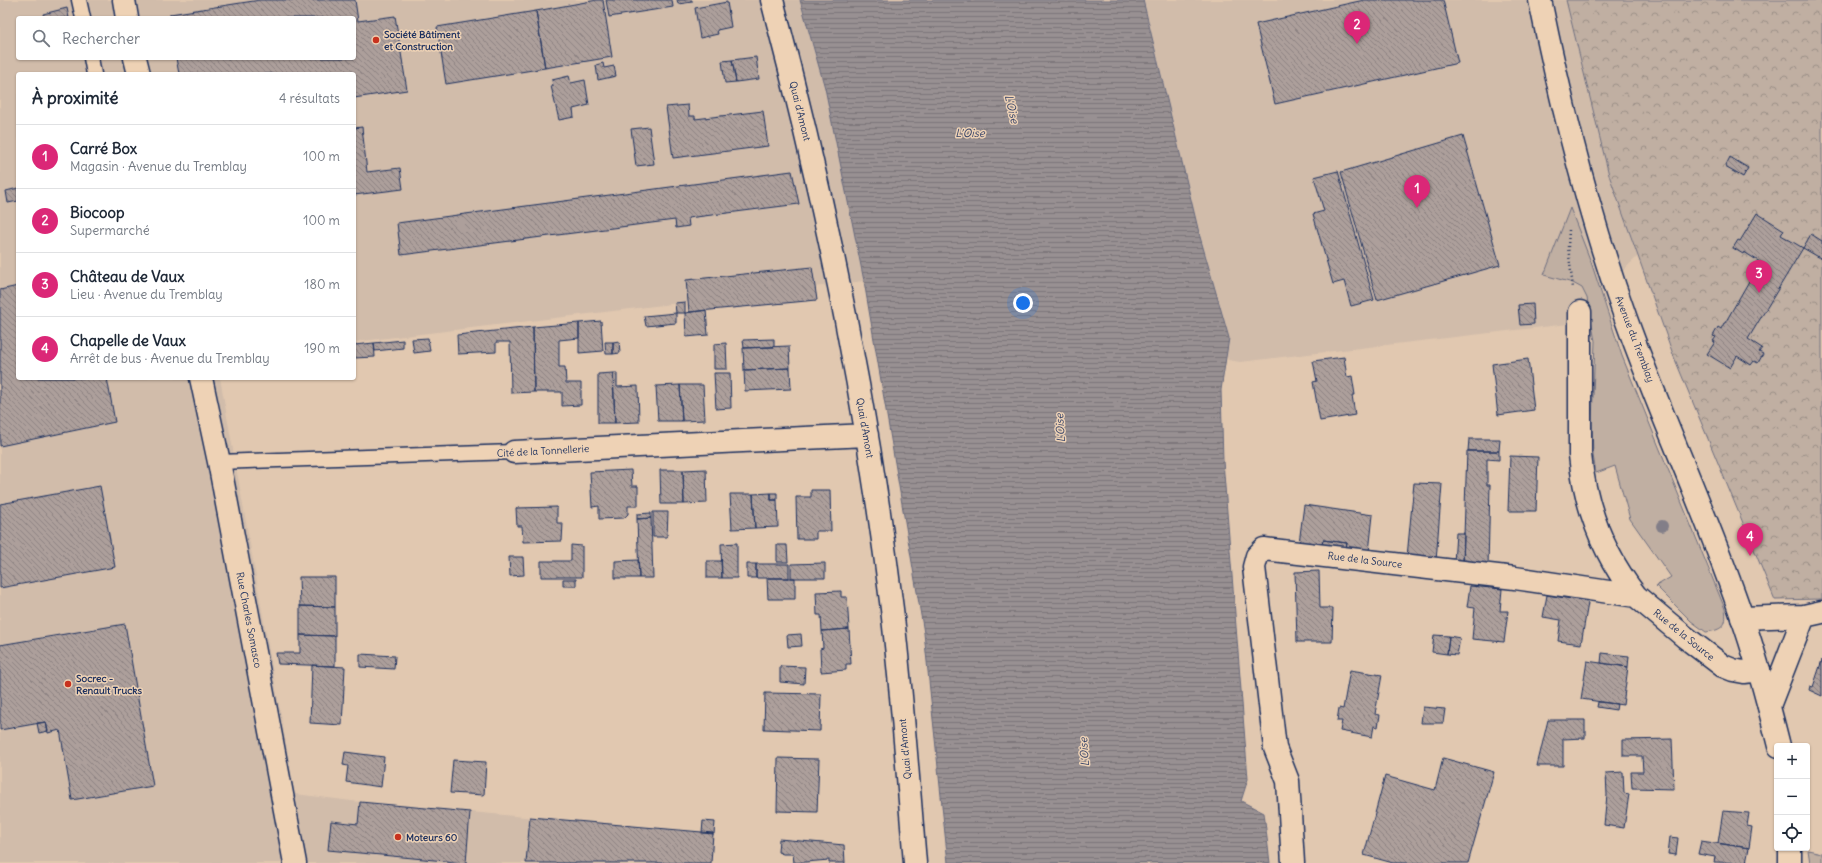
<!DOCTYPE html>
<html lang="fr">
<head>
<meta charset="utf-8">
<style>
  :root { --surface:#fff; --page:#f2f2f3; --text:#1f2937; --muted:#747a83; --line:#e0e1e3; --accent:#db2777 }
  body { margin:0; font-family:Delius,sans-serif; background:var(--page); color:var(--text) }
  .controls { position:absolute; right:12px; bottom:12px; display:grid; overflow:hidden; border-radius:4px; box-shadow:0 1px 3px #0004 }
  .controls button { width:36px; height:36px; display:grid; place-items:center; padding:0; border:0; border-bottom:1px solid var(--line); background:var(--surface); color:var(--text); font:20px sans-serif }
  .you { position:absolute; left:1023px; top:303px; width:14px; height:14px; margin:-10px; border:3px solid #fff; border-radius:50%; background:#1a73e8; box-shadow:0 0 0 6px #1a73e833 }
  .badge { display:grid; place-items:center; width:26px; height:26px; border-radius:50%; background:var(--accent); color:#fff; font-size:13px; font-weight:700 }
  .pin { position:absolute; translate:-50% -33px; filter:drop-shadow(0 1px 2px #0008) }
  .pin::after { content:''; position:absolute; top:21px; width:14px; height:12px; background:inherit; clip-path:polygon(0 0,100% 0,50% 100%) }
  .list { margin:0; padding:0; list-style:none }
  h2 { display:flex; justify-content:space-between; align-items:center; height:52px; margin:0; padding:0 16px; font-size:17px }
  h2 small { font-size:13px; font-weight:400; color:var(--muted) }
  .list li { display:grid; grid-template-columns:26px 1fr auto; gap:12px; align-items:center; box-sizing:border-box; height:64px; padding:0 16px; border-top:1px solid var(--line) }
  .list b { display:block; font-size:15px; white-space:nowrap }
  .list p { margin:0; font-size:13px; white-space:nowrap; color:var(--muted) }
  .list em { font-size:13px; font-style:normal; color:var(--muted) }
  .icon { flex:none; width:22px; height:22px; fill:none; stroke:currentColor; stroke-width:2; stroke-linecap:round; stroke-linejoin:round }
  .map { position:relative; flex:none; width:1822px; height:863px; overflow:hidden }
  .search { position:absolute; background:var(--surface); box-shadow:0 1px 3px #0004; left:16px; top:16px; width:340px; height:44px; display:flex; align-items:center; gap:10px; box-sizing:border-box; padding:0 14px; border-radius:4px; color:var(--muted); font-size:15px }
  .panel { position:absolute; background:var(--surface); box-shadow:0 1px 3px #0004; left:16px; top:72px; width:340px; height:308px; border-radius:4px }
  .map>svg:first-child { display:block }
  .built { fill:#d1bcaa; fill-rule:evenodd }
  .green { fill:#c0afa2; stroke:#6e6f80 }
  .forest { fill:url(#forest-crowns); stroke:#6e6f80 }
  .water { fill:url(#water-rules); stroke:#66697d }
  .building { fill:url(#building-back-hatch); stroke:#1b2f5e }
  .lines { fill:none; stroke-linecap:round; stroke-linejoin:round }
  .lane-casing { stroke:#1b2f5e; stroke-width:17 }
  .street-casing { stroke:#1b2f5e; stroke-width:25 }
  .secondary-casing { stroke:#1b2f5e; stroke-width:25 }
  .path { stroke:#1b2f5e; stroke-width:2.5; stroke-dasharray:1 3; stroke-linecap:butt }
  .lane { stroke:#eed2b5; stroke-width:14 }
  .street { stroke:#eed2b5; stroke-width:22 }
  .secondary { stroke:#eed2b5; stroke-width:22 }
  .tree { fill:#827e88 }
  .poi-dot { fill:#c8321e; stroke:#eed2b5; stroke-width:1.5 }
  .labels { text-anchor:middle; dominant-baseline:central; stroke-width:3; stroke-linejoin:round; paint-order:stroke }
  .poi-label { font-size:10px; font-weight:bold; fill:#1b2f5e; stroke:#eed2b5; text-anchor:start }
  .street-label { font-size:10px; fill:#1b2f5e; stroke:#eed2b5 }
  .water-label { font-size:11px; font-style:italic; fill:#344268; stroke:#eed2b5 }
</style>
</head>
<body>
<div class="map">
<svg width="1822" height="863" viewBox="0 0 1822 863">
  <defs>
    <pattern id="forest-crowns" width="20" height="18" patternUnits="userSpaceOnUse"><rect width="20" height="18" fill="#c0afa2"/><path d="M2 6a3 3 0 1 1 6 0M12 15a3 3 0 1 1 6 0" fill="none" stroke="#9b8f87"/></pattern>
    <pattern id="water-rules" width="6" height="5" patternUnits="userSpaceOnUse"><rect width="6" height="5" fill="#989092"/><path d="M0 2.5h6" fill="none" stroke="#7b767a"/></pattern>
    <pattern id="building-back-hatch" width="6" height="6" patternUnits="userSpaceOnUse"><rect width="6" height="6" fill="#ad9f9b"/><path d="M-1 5l2 2M0 0l6 6M5-1l2 2" fill="none" stroke="#8c8282"/></pattern>
  </defs>
  <rect width="100%" height="100%" fill="#e1c8b0"/>
  <filter id="ink" filterUnits="userSpaceOnUse"><feTurbulence type="fractalNoise" baseFrequency=".025" numOctaves="2"/><feDisplacementMap in="SourceGraphic" scale="8" xChannelSelector="R" yChannelSelector="G"/><feConvolveMatrix kernelMatrix="1 2 1 2 8 2 1 2 1" color-interpolation-filters="sRGB"/></filter>
  <g filter="url(#ink)">
    <path class="built" d="M0,0H800L825,88L864,281L354,342V74H18V378H220L295,794L360,802L714,834L711,863H0ZM18,18H354V58H18Z
      M1143,0H1566L1609,175L1638,256L1568,324L1240,362L1228,360Z"/>
    <path class="green" d="M1570,208L1591,262L1622,356L1725,609C1728,626 1722,630 1706,632L1691,621L1656,586L1671,577L1630,519L1615,466L1596,473L1593,455L1592,423L1595,341L1587,298L1582,288L1573,283L1544,275Z
      M1808,850L1822,853V863H1810Z"/>
    <path class="forest" d="M1566,0H1822V599L1775,600L1674,357L1609,175Z"/>
    <path class="water" d="M800,0H1143L1200,237L1229,338L1221,390L1223,461L1248,779L1241,801L1264,813L1270,863H948L924,633L864,281L825,88Z"/>
    <path class="building" d="M260,0H355L358,21L395,16L407,90L354,98V74H179L176,58H354V18H170V14Z
      M597,0H603L612,57L545,68L536,11Z
      M606,0H672L673,7L609,17Z
      M677,0H692V2L678,4Z
      M1364,0H1443L1458,63L1275,104L1256,24Z
      M727,2L731,27L717,30L718,34L700,38L695,8Z
      M67,8L69,18H44L43,14Z
      M536,11L545,68L446,84L437,27Z
      M756,57L759,79L736,82L732,60Z
      M732,60L736,82L725,83L722,61Z
      M603,63L604,68L614,66L616,76L598,80L596,65Z
      M569,76L571,83L585,80L589,105L573,109L574,117L559,120L551,86H553L552,80Z
      M688,105L689,116H695V119L763,111L768,146L673,158L666,107Z
      M362,127L367,172L400,168L403,189L354,195V128Z
      M649,127L654,164L636,166L631,129Z
      M1463,136L1500,265L1377,300L1341,172Z
      M1730,157L1748,168L1743,177L1725,167Z
      M792,171L799,204L688,218L689,226L676,228L675,220L401,255L397,223Z
      M1338,171L1374,300L1351,306L1344,281L1333,284L1313,214L1324,211L1314,177Z
      M18,188V201L8,203L6,191Z
      M1757,213L1784,230L1781,235L1803,248L1748,339L1762,348L1759,352L1763,354L1758,363L1754,361L1751,365L1737,356L1730,368L1707,354L1715,342L1713,341L1716,337L1713,336L1718,327L1721,329L1724,323H1725L1760,262L1744,252L1743,254L1733,248L1738,240L1740,241Z
      M1811,234L1822,241V259L1803,248Z
      M812,267L817,300L689,312L686,280Z
      M18,286V378H107L115,422L0,446V290Z
      M685,302V313H676L675,303Z
      M1533,304L1534,324L1520,325L1518,305Z
      M706,310L708,335L686,337L685,313Z
      M676,313V323L646,326L644,316Z
      M601,321L603,351L579,353V323Z
      M579,323V338L559,340V367H565L566,383H581V405L562,406V392H534L533,327Z
      M533,327L534,392L511,393L510,342H496V352L458,354L457,335Z
      M428,338L430,351L414,353L412,339Z
      M774,339V347L744,348L743,340Z
      M403,340V348L375,351L374,343Z
      M619,341L620,353L613,354V342Z
      M605,342H613V354H606Z
      M374,343L375,357L354,358V345Z
      M726,343L727,369H714V344Z
      M789,346L790,368L744,370L743,348Z
      M1344,357L1347,377L1352,376L1355,395H1352L1355,415L1320,421L1313,382L1317,381L1313,361Z
      M1528,359L1534,410L1498,415L1492,364Z
      M790,368L791,389L745,391L744,370Z
      M613,373L615,423H598V374Z
      M613,373H617V387L638,386L639,422L615,423Z
      M714,373H730L731,408L716,409Z
      M680,385L682,421H658L656,386Z
      M680,385H703L705,420L682,421Z
      M1469,439H1500L1499,451H1468Z
      M1467,451H1499V460L1487,459V485H1490L1488,567L1463,564Z
      M1510,456L1538,457L1536,511H1508Z
      M706,469L707,503L684,504L683,470Z
      M631,470L632,486H638V506H628V514L624,518L599,519V506L592,507L590,472Z
      M660,470H683L684,504H661Z
      M1414,483L1442,484L1436,561L1407,557Z
      M100,486L115,567L0,588V504Z
      M811,490H830L831,531H816V539H797L796,497H811Z
      M771,493H777V500H771Z
      M771,493V500H777L778,527L755,528L753,494Z
      M730,494H753L755,528L732,529Z
      M1304,505L1373,515L1369,552L1346,549L1347,543L1323,540L1322,545L1299,543Z
      M557,507V523H563L562,541L523,542L522,526H517L516,508Z
      M653,512H668L667,537H653Z
      M651,513V518L637,519V514Z
      M651,518L653,578H639L637,519Z
      M1456,533H1464L1463,564L1454,563Z
      M1323,540L1347,543L1346,549L1322,545Z
      M737,543V578H722L721,544Z
      M571,545L582,546V577H541V561H571Z
      M777,545H787L788,562H777Z
      M509,557H523L524,575L510,576Z
      M638,560L639,578H615V561Z
      M707,561H721L722,578H707Z
      M825,563V578H791V564Z
      M747,564H756V578H747Z
      M756,564H789V578H756Z
      M1319,571L1320,608H1333L1332,642H1297L1295,572Z
      M299,577H335V607L300,606Z
      M767,578H795V599H768Z
      M563,579H576V586H563Z
      M1470,586L1502,589L1500,611H1508L1504,642L1472,639L1475,608L1467,607Z
      M841,591V597H847L849,629L822,631L821,615H817L816,592Z
      M1547,595L1584,601L1588,603L1581,644L1558,641L1561,620L1543,617Z
      M300,606L335,607V636L300,635Z
      M125,624L153,786L72,800L60,730L48,733L46,722L0,730V645Z
      M849,629L851,664H846V670L821,672L820,649L823,648L822,631Z
      M801,634L802,646L788,647L787,635Z
      M300,635L335,636V666L278,664L276,653H300Z
      M1434,635L1449,636L1447,654L1432,652Z
      M1449,636L1460,638L1457,655L1447,654Z
      M1602,653L1629,656L1628,667L1601,663Z
      M360,654L395,656L394,669L360,667Z
      M1822,660V696L1809,690L1810,686L1813,687Z
      M1587,661L1628,667L1623,705L1581,699Z
      M312,665L345,667L342,725L310,723Z
      M780,666L805,667L804,684L780,682Z
      M1350,670L1382,675L1375,714L1380,715L1378,727L1374,726L1372,737L1340,731L1342,721H1337L1339,708L1343,709Z
      M765,693L821,694L820,731L764,729Z
      M1598,702L1617,704L1616,710L1597,707Z
      M1423,707L1445,709L1443,723H1421Z
      M1548,720H1585V738L1563,739V766H1537Z
      M46,722L48,731L39,733L37,723Z
      M1672,739L1674,789L1632,788L1631,772H1643L1642,756H1623V740Z
      M345,752L384,757L381,787L346,782L348,766L343,765Z
      M778,758L819,759L817,812L777,811Z
      M1443,758L1494,772L1468,863H1393L1364,855L1385,776L1435,790Z
      M453,760L486,762L484,795L450,793Z
      M1623,772L1624,793L1629,794L1624,828L1604,825L1607,795L1606,773Z
      M360,802L470,812L466,863L328,850L331,821L358,824Z
      M1723,811L1749,813L1747,826L1752,827L1749,848L1718,843Z
      M530,817L713,833L711,863H526Z
      M703,821L715,822L714,834L702,833Z
      M1670,837L1678,838L1676,855L1668,854Z
      M779,839L844,845L845,863H829V860L794,863L793,854H783L778,852Z
      M1701,841L1749,848L1746,863L1714,862L1715,857L1698,854Z"/>
    <g class="lines">
      <defs>
        <path id="lane" d="M79,0L83,18
          M91,58L94,74
          M219,462L514,452"/>
        <path id="street" d="M124,0L127,18
          M772,0C825,200 867,403 892,609C902,693 908,778 915,863
          M135,58L139,74
          M1580,312V455C1585,506 1604,555 1636,596
          M201,378L219,462L295,863
          M514,452L867,435
          M1742,618L1804,616
          M1769,706L1804,616L1822,612
          M1293,863L1288,781L1275,748L1254,567L1257,556L1264,549L1515,578L1636,596L1685,637L1723,666L1733,670L1744,672L1759,670"/>
        <path id="secondary" d="M1540,0C1562,108 1589,216 1626,319C1662,420 1708,516 1742,617C1757,659 1768,702 1779,746
          M1790,848V863"/>
      </defs>
      <use href="#lane" class="lane-casing"/>
      <use href="#street" class="street-casing"/>
      <use href="#secondary" class="secondary-casing"/>
      <path class="path" d="M1569,230L1568,247L1573,288"/>
      <use href="#lane" class="lane"/>
      <use href="#street" class="street"/>
      <use href="#secondary" class="secondary"/>
    </g>
    <circle class="tree" cx="1662" cy="526" r="6"/>
  </g>
  <g class="poi-dot">
    <circle cx="376" cy="40" r="4"/>
    <circle cx="68" cy="684" r="4"/>
    <circle cx="398" cy="837" r="4"/>
  </g>
  <g class="labels">
    <g class="poi-label">
      <text x="384" y="34">Société Bâtiment<tspan x="384" dy="12">et Construction</tspan></text>
      <text x="76" y="678">Socrec -<tspan x="76" dy="12">Renault Trucks</tspan></text>
      <text x="406" y="837">Moteurs 60</text>
    </g>
    <g class="street-label">
      <text transform="translate(800 111) rotate(76)">Quai d'Amont</text>
      <text transform="translate(1635 339) rotate(69)">Avenue du Tremblay</text>
      <text transform="translate(865 428) rotate(80)">Quai d'Amont</text>
      <text transform="translate(543 451) rotate(-3)">Cité de la Tonnellerie</text>
      <text transform="translate(1365 560) rotate(7)">Rue de la Source</text>
      <text transform="translate(249 620) rotate(79)">Rue Charles Somasco</text>
      <text transform="translate(1684 635) rotate(39)">Rue de la Source</text>
      <text transform="translate(905 749) rotate(-95)">Quai d'Amont</text>
    </g>
    <g class="water-label">
      <text transform="translate(1012 109) rotate(77)">L'Oise</text>
      <text x="970" y="133">L’Oise</text>
      <text transform="translate(1060 428) rotate(-94)">L'Oise</text>
      <text transform="translate(1084 752) rotate(-94)">L'Oise</text>
    </g>
  </g>
</svg>
<div class="controls">
<button>+</button>
<button>−</button>
<button><svg class="icon" aria-label="locate" viewBox="0 0 24 24"><circle cx="12" cy="12" r="6"/><path d="M12 2v4M12 18v4M2 12h4M18 12h4"/></svg></button>
</div>
<div class="you"></div>
<div class="pin badge" style="left:1417px;top:208px">1</div>
<div class="pin badge" style="left:1357px;top:44px">2</div>
<div class="pin badge" style="left:1759px;top:293px">3</div>
<div class="pin badge" style="left:1750px;top:556px">4</div>
<div class="search"><svg class="icon" aria-label="search" viewBox="0 0 24 24"><circle cx="10" cy="10" r="6"/><path d="M15 15l6 6"/></svg>Rechercher</div>
<section class="panel">
<h2>À proximité<small>4 résultats</small></h2>
<ul class="list">
<li><span class="badge">1</span><div><b>Carré Box</b><p>Magasin · Avenue du Tremblay</p></div><em>100 m</em></li>
<li><span class="badge">2</span><div><b>Biocoop</b><p>Supermarché</p></div><em>100 m</em></li>
<li><span class="badge">3</span><div><b>Château de Vaux</b><p>Lieu · Avenue du Tremblay</p></div><em>180 m</em></li>
<li><span class="badge">4</span><div><b>Chapelle de Vaux</b><p>Arrêt de bus · Avenue du Tremblay</p></div><em>190 m</em></li>
</ul>
</section>
</div>
</body>
</html>
